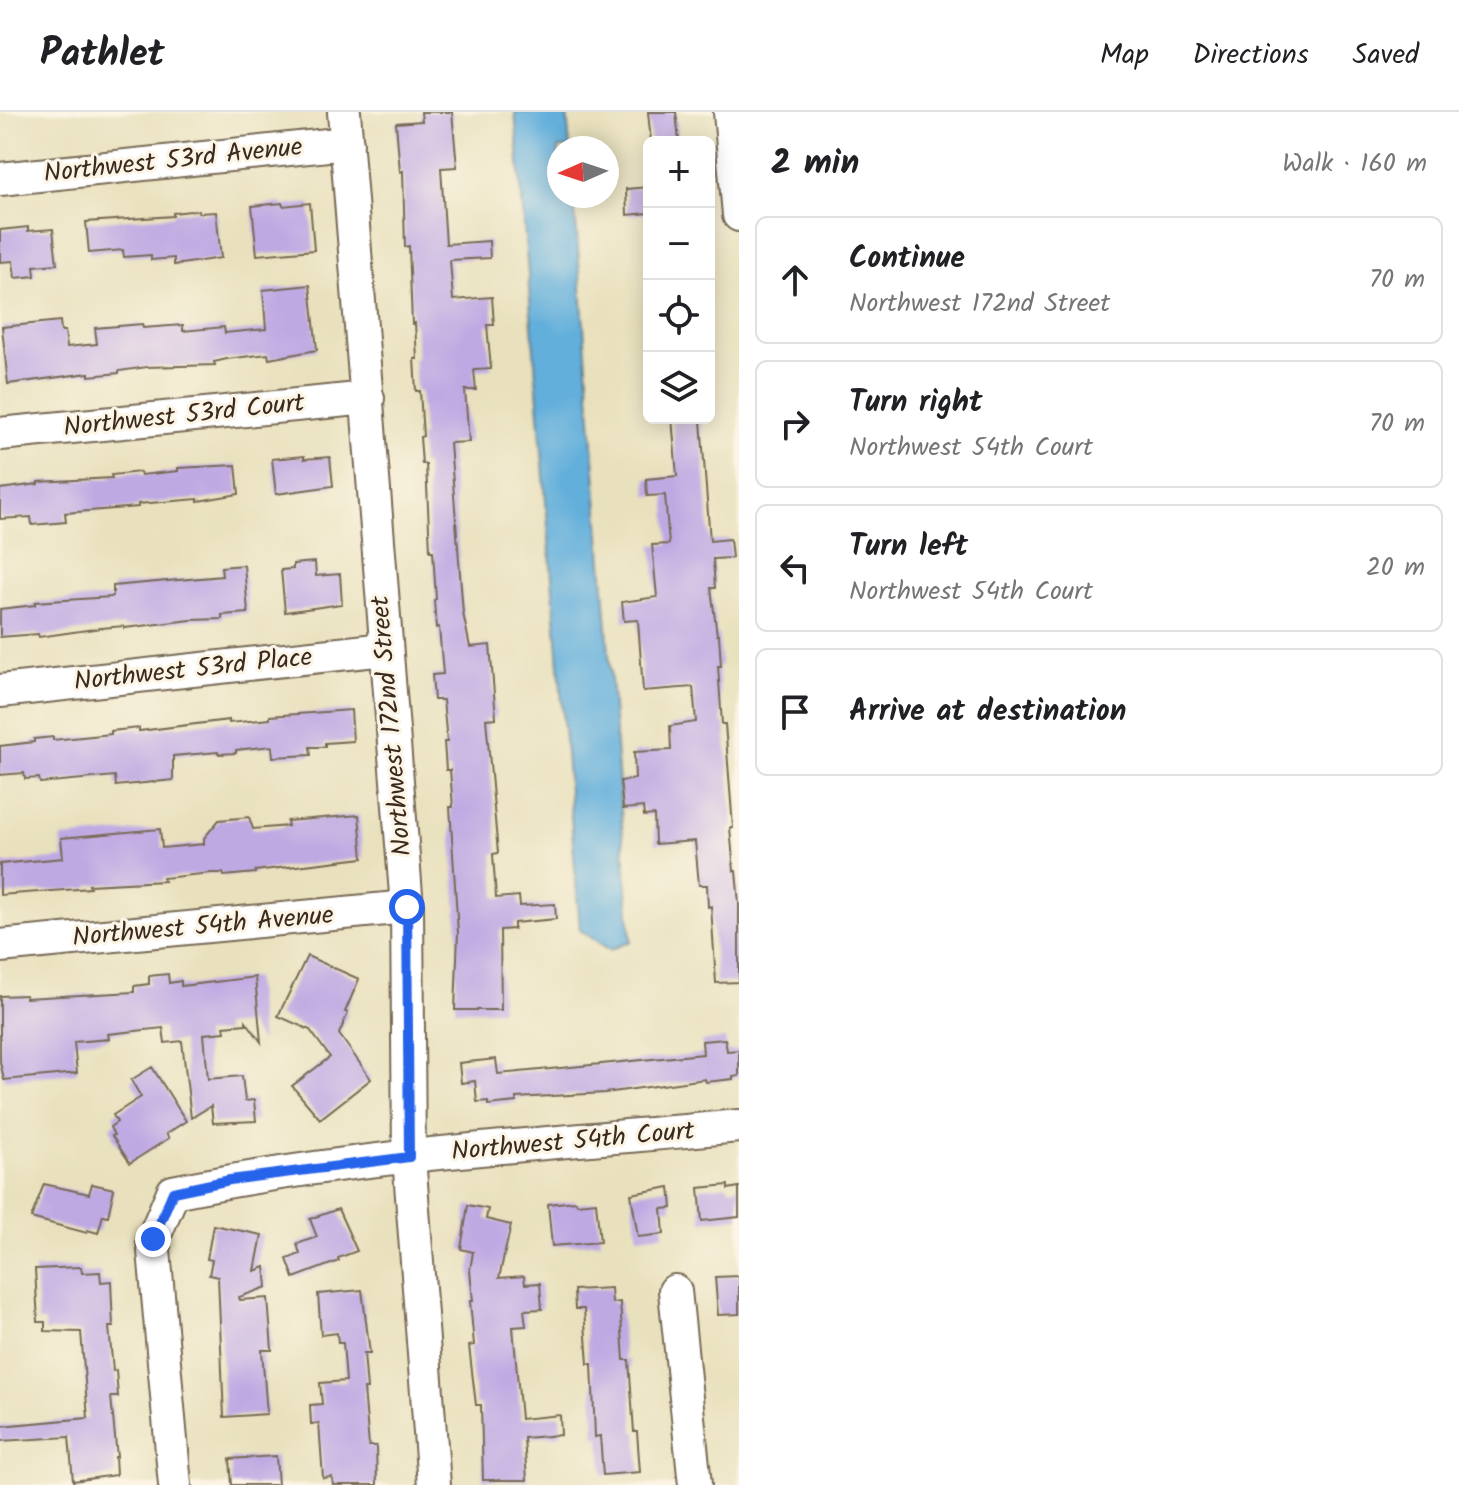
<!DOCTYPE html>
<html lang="en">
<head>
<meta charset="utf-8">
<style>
  :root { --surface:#fff; --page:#f2f2f2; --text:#202124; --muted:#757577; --line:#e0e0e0 }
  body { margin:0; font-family:Kalam,sans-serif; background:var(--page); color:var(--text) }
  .controls { position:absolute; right:24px; top:24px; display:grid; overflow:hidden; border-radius:12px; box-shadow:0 4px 20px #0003 }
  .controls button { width:72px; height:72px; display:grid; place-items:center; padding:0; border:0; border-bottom:2px solid var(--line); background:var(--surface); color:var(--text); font:40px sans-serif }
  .compass { position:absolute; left:547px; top:24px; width:72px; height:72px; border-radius:50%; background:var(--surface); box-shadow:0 4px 20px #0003; rotate:267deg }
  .stop { position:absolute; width:24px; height:24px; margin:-18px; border:6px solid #2563eb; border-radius:50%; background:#fff }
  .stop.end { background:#2563eb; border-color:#fff; box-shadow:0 2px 8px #0008 }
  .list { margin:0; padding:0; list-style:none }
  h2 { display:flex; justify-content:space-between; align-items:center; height:104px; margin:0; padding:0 32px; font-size:34px }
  h2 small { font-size:26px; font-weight:400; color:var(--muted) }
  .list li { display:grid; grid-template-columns:52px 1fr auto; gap:24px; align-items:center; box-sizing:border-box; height:128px; margin:0 16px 16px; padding:0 16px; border:2px solid var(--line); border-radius:12px }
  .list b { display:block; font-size:30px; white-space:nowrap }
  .list p { margin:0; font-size:26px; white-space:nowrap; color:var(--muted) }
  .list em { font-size:26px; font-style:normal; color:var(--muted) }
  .icon { flex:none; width:44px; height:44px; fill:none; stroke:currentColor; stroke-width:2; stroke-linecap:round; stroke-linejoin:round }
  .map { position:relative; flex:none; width:739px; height:1373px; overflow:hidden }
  header { display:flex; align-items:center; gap:48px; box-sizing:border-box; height:112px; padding:0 40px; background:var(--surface); border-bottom:2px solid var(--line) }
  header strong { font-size:38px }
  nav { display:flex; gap:44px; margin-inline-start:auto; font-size:28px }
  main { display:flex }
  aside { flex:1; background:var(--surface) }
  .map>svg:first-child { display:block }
  .water { fill:#62afdb; stroke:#4e6c7c; stroke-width:2 }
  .building { fill:#bfa9e3 }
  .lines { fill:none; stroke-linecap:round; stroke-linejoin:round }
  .minor-casing { stroke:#786a56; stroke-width:36 }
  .minor { stroke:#fff; stroke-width:32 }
  .route { stroke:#2563eb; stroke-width:10 }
  .labels { text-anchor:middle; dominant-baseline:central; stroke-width:6; stroke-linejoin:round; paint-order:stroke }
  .street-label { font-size:26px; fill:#3b2a1e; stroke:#fcf5e5 }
</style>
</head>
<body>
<header>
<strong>Pathlet</strong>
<nav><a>Map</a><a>Directions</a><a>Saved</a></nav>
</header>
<main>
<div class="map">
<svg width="739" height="1373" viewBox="0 0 739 1373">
  <rect width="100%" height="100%" fill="#fcf5e5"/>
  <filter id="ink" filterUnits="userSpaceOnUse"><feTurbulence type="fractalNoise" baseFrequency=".0125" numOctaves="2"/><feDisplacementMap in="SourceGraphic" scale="16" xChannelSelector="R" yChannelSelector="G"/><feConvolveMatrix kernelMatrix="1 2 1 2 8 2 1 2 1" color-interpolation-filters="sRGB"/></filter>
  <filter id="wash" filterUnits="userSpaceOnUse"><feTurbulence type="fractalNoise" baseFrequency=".006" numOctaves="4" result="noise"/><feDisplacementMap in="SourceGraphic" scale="32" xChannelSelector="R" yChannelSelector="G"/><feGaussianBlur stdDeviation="1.8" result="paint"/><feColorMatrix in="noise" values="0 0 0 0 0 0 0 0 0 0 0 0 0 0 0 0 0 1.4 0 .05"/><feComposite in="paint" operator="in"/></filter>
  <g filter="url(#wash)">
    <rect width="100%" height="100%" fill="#e9e1bd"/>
    <path class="water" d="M515,0H567L570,36H559V84H574L631,829L610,838L580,818Z"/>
    <g id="blocks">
      <path class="building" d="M421,0H452L457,55L441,56L446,132L489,129L490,146L450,148L453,188L492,185L494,213H487L491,257L474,258L476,278H465L469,330L450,331L463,501L470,535L490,533L496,606L486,607L498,741L493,742L496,786L519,784L520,794L555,792L556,807L514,811V817L500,818L501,898H455L458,821L450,695H453L450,658H446L444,630H447L443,588H434L432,563L443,562L439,515L436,516L434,488L436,487L433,439H430L426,352H422L420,325L423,324L420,279H416L414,247H417L415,211L412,212L409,134L405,135L403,59L400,60L396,11L422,9Z
        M648,0H676L679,30H651Z
        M649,75V101L627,103L626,77Z
        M282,91L283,94L310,91L314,138L257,143L252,94Z
        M199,98V101L216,100L221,146L174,153V146L151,148V143L124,145L123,138L89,141L86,110L173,104V101Z
        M28,115V119L53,117L57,152L34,154L35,164L15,166L13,149L0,150V118Z
        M310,173L317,238L269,247L268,242L227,247L214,250L215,253L147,255L119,259V261L89,264V261L8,272L2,215L60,209L61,219H65L67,235L97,232L95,216L142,212L143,216L183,213V219L224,215L225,221L266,217L263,178Z
        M672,306H698L701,309L710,429L730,427L732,446L713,447L715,476H711L717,523H719L721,554H718L722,612H725L733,716H730L734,759H736L739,792V870L716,871L711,794L708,795L707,773H699L695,729L655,732L654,703L644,704L643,695L623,697L620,669L635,667L634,640L671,638L670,614L696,610L693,575L643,579L638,508L624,509L622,490L657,485L652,433L669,432L665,383L647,384L646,367L677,364Z
        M304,344V347L330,345L333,374L276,382L272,347Z
        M236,353L239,382L198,389V387L138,392V395L65,401L66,410L32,413L31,405L0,407V377L38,372V370L112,366L111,363L140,360L141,363L178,359V356Z
        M315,450L316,464L340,462L342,492L285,500L281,458L293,457V452Z
        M244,453L248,501L222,503V507L191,508L124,516V514L101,516L39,525L38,522L0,525V497L35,493V490L111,485L113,484V474L222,464L221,455Z
        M351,598L353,629L325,631V635H310L311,643L273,645L272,634L236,638V641L219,642L218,640L173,644V668L116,674L115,664L40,671L39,666L25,667L24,661L0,663V634L34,630V627L53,625V628L111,622V619L139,616V619L229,608V611L270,607V604Z
        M359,703L363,746L255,759V761L224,764L223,761H211L163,766L164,769L89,773L90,776L0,783V752L63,746L61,726L160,717L162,736L204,732V726L219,708L249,705L253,717L288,714L287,709Z
        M307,844L359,867L345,900L348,901L339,922L371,967L320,1007L292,974L330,945L310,918L278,904Z
        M168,862L169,871L181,869V874L255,865L261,930L246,909V912L224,914L225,920L204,922L208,967L242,964L245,989L254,988L256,1009L213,1011L211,994L191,1006L182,929L165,931L163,916L108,922L109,927L74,930L77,961L4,968L0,950V884L26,883V886L134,880V874L149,872V864Z
        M725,927L727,939L739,938V964L733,965V967L706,970L705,967L605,981L516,986V990L488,993V989L477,990L475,969L461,971L459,951L496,947L498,962L703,942L702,929Z
        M152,955L186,1009L166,1022L169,1026L130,1051L112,1024L114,1023L110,1015L117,1010L113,1003L141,985L131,968Z
        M44,1072L89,1082L92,1072L114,1077L108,1104L103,1103L98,1121L87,1118V1121L31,1106Z
        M728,1073V1077L739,1075V1105L702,1109L699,1076Z
        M670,1075L672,1096L662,1097L664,1122L638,1125L631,1082Z
        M576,1089L577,1092L596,1090L600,1130L552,1134L548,1092Z
        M468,1093L488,1097L486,1107L511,1113L499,1166L524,1164L525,1172L540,1171L542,1197L524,1198L526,1214L513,1215L521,1307L560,1303L561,1323L524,1326L527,1368H483L481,1293H476L469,1234L474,1233L470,1189H473L470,1158L473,1140L461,1137Z
        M338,1097L357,1139L338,1146L339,1149L294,1166L287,1147L300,1142L297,1132L317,1125L310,1107Z
        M213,1113L262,1123L255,1159L265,1155L267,1175L239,1185L240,1188L268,1186L272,1238H262L267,1302L224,1305L218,1165L209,1163L212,1148L207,1147Z
        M81,1155L82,1161L100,1160L101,1170L111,1169L113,1215H109L113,1259L116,1258L118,1285H111L117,1345H115L116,1363L73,1369L69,1325L0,1329V1314L88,1306L81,1220L45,1219V1210H38L35,1157Z
        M739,1164V1202L718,1203L715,1165Z
        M611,1176L612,1191L620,1190L624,1248H629L634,1320H637L640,1360L603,1363L600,1324L595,1325L592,1252H588L584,1197H575L574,1178Z
        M362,1178L370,1241H364L367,1277H364L369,1334H376L377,1373H333L332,1365L323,1366L319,1311L311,1312L310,1293L322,1292L320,1271L346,1269L343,1231H338L337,1221L321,1223L318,1182Z
        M276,1344L278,1373H232L230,1347Z"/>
    </g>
  </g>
  <g filter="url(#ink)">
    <use href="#blocks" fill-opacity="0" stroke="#786a56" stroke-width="2"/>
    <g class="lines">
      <defs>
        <path id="minor" d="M344,0L407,795L409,1045L434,1373
          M730,0L739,103
          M0,67L347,31
          M0,322L368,286
          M0,579L385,537
          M0,834L407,795
          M675,1179L695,1373
          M175,1373L153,1127L173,1080C359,1042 551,1032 739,1014"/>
      </defs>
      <use href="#minor" class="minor-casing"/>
      <use href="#minor" class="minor"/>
    </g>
  </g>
  <g class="lines" filter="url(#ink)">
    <path class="route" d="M153,1127L173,1080L230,1068L409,1045L407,795"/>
  </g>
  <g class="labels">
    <g class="street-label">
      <text transform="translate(173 49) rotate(-6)">Northwest 53rd Avenue</text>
      <text transform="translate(184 304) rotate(-6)">Northwest 53rd Court</text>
      <text transform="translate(193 558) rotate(-6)">Northwest 53rd Place</text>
      <text transform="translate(392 614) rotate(-95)">Northwest 172nd Street</text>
      <text transform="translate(203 815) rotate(-5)">Northwest 54th Avenue</text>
      <text transform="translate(573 1030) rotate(-5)">Northwest 54th Court</text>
    </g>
  </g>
</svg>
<div class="controls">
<button>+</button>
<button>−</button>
<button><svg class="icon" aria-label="locate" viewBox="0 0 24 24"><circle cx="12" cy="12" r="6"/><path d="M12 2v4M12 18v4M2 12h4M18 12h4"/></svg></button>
<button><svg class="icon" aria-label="layers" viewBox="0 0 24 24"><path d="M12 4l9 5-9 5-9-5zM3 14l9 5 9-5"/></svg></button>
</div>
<svg class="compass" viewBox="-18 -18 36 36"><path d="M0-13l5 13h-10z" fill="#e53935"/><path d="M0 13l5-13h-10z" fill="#757577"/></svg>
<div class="stop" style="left:407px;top:795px"></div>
<div class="stop end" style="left:153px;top:1127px"></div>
</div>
<aside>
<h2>2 min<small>Walk · 160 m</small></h2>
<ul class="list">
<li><svg class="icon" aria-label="ahead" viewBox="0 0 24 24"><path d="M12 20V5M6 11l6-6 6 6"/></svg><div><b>Continue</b><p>Northwest 172nd Street</p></div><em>70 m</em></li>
<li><svg class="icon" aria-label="right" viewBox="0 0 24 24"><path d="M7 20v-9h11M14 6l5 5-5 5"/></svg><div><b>Turn right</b><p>Northwest 54th Court</p></div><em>70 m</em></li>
<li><svg class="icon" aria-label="left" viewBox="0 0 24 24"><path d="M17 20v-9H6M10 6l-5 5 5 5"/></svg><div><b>Turn left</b><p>Northwest 54th Court</p></div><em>20 m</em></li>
<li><svg class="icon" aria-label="arrive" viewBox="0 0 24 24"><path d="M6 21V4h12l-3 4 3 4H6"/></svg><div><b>Arrive at destination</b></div></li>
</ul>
</aside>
</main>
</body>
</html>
